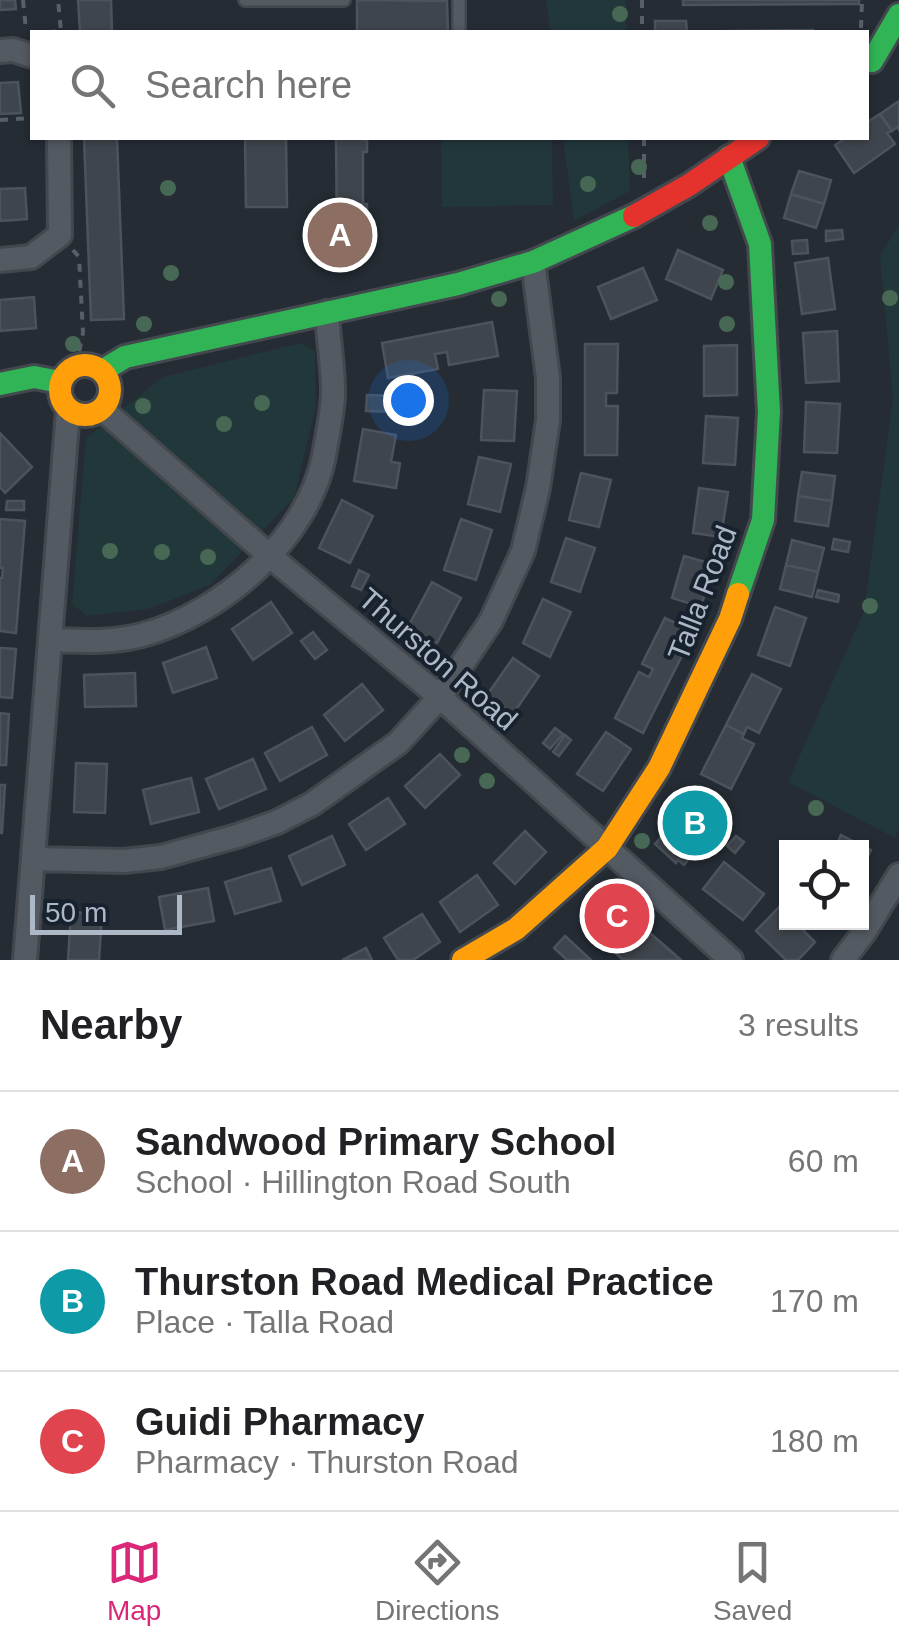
<!DOCTYPE html>
<html lang="en">
<head>
<meta charset="utf-8">
<style>
  :root { --surface:#fff; --page:#f2f2f2; --text:#202124; --muted:#757577; --line:#e0e0e0; --accent:#db2777 }
  body { margin:0; font-family:Helvetica,sans-serif; background:var(--page); color:var(--text) }
  .controls { position:absolute; right:30px; bottom:30px; display:grid; overflow:hidden; border-radius:0px; box-shadow:0 2px 8px #0004 }
  .controls button { width:90px; height:90px; display:grid; place-items:center; padding:0; border:0; border-bottom:2px solid var(--line); background:var(--surface); color:var(--text); font:50px sans-serif }
  .scale { position:absolute; left:30px; bottom:25px; width:152px; box-sizing:border-box; padding-left:10px; border:5px solid #adb8c7; border-top:0; font-size:28px; line-height:35px; white-space:nowrap; color:#adb8c7; -webkit-text-stroke:8px #18222f; paint-order:stroke }
  .you { position:absolute; left:408px; top:400px; width:35px; height:35px; margin:-25px; border:8px solid #fff; border-radius:50%; background:#1a73e8; box-shadow:0 0 0 15px #1a73e833 }
  .badge { display:grid; place-items:center; width:65px; height:65px; border-radius:50%; background:var(--accent); color:#fff; font-size:32px; font-weight:700 }
  .pin { position:absolute; translate:-50% -50%; border:5px solid #fff; box-shadow:0 2px 10px #0006 }
  .list { margin:0; padding:0; list-style:none }
  h2 { display:flex; justify-content:space-between; align-items:center; height:130px; margin:0; padding:0 40px; font-size:42px }
  h2 small { font-size:32px; font-weight:400; color:var(--muted) }
  .list li { display:grid; grid-template-columns:65px 1fr auto; gap:30px; align-items:center; box-sizing:border-box; height:140px; padding:0 40px; border-top:2px solid var(--line) }
  .list b { display:block; font-size:38px; white-space:nowrap }
  .list p { margin:0; font-size:32px; white-space:nowrap; color:var(--muted) }
  .list em { font-size:32px; font-style:normal; color:var(--muted) }
  .icon { flex:none; width:55px; height:55px; fill:none; stroke:currentColor; stroke-width:2; stroke-linecap:round; stroke-linejoin:round }
  .map { position:relative; flex:none; width:899px; height:960px; overflow:hidden }
  .search { position:absolute; background:var(--surface); box-shadow:0 2px 8px #0004; left:30px; right:30px; top:30px; height:110px; display:flex; align-items:center; gap:25px; box-sizing:border-box; padding:0 35px; border-radius:0px; color:var(--muted); font-size:38px }
  .sheet { height:550px; background:var(--surface) }
  nav { display:flex; justify-content:space-around; align-items:center; box-sizing:border-box; height:140px; border-top:2px solid var(--line); background:var(--surface); font-size:28px; color:var(--muted) }
  nav a { display:grid; justify-items:center; gap:5px }
  nav .on { color:var(--accent) }
  .map>svg:first-child { display:block }
  .green { fill:#22373a }
  .building { fill:#3f454c; stroke:#4c535c; stroke-width:2.5 }
  .lines { fill:none; stroke-linecap:round; stroke-linejoin:round }
  .lane-casing { stroke:#43484e; stroke-width:16 }
  .street-casing { stroke:#43484e; stroke-width:28 }
  .fast-casing { stroke:#43484e; stroke-width:28 }
  .slow-casing { stroke:#43484e; stroke-width:28 }
  .jam-casing { stroke:#43484e; stroke-width:28 }
  .path { stroke:#585f66; stroke-width:4; stroke-dasharray:8 8; stroke-linecap:butt }
  .lane { stroke:#545a62; stroke-width:11 }
  .street { stroke:#545a62; stroke-width:22 }
  .fast { stroke:#30b455; stroke-width:22 }
  .slow { stroke:#ff9f0a; stroke-width:22 }
  .jam { stroke:#e5322d; stroke-width:22 }
  .tree { fill:#476854 }
  .labels { text-anchor:middle; dominant-baseline:central; stroke-width:8; stroke-linejoin:round; paint-order:stroke }
  .street-label { font-size:30px; fill:#adb8c7; stroke:#18222f }
</style>
</head>
<body>
<div class="map">
<svg width="899" height="960" viewBox="0 0 899 960">
  <rect width="100%" height="100%" fill="#252c34"/>
  <path class="green" d="M546,0H626V32H550Z
    M441,138H552L553,205L442,207Z
    M563,138H628L630,191L574,221Z
    M899,225V828L895,838L788,782L864,611L893,399L880,256Z
    M301,343L315,351L316,406L294,498L210,585L148,609L87,616L72,604L86,438L163,377Z"/>
  <path class="building" d="M0,0H15L16,9L0,10Z
    M78,0H111L112,32H80Z
    M357,0L447,1L448,32H357Z
    M683,0H859V4L683,5Z
    M655,21H686L687,32H655Z
    M813,30V32H727V31Z
    M18,82L21,113L0,114V83Z
    M899,101V130L897,127L892,131L880,114Z
    M880,114L892,131L887,133L895,144L854,173L835,145L846,138H866V123Z
    M84,138H117L124,319L91,320Z
    M245,138H286L287,207H246Z
    M336,138H363V140H367V152H363V204H367V215H364V242H337Z
    M799,171L831,180L824,204L791,194Z
    M25,188L27,219L0,221V189Z
    M791,194L824,204L816,228L784,218Z
    M842,230L843,239L826,241V231Z
    M807,240L808,253L793,254L792,241Z
    M678,250L723,270L711,299L666,279Z
    M828,258L835,309L802,314L795,263Z
    M643,268L657,300L611,319L598,287Z
    M34,297L36,328L0,331V300Z
    M492,322L498,356L449,365L447,352L435,354L438,369L388,378L382,343Z
    M837,331L839,381L806,383L803,333Z
    M585,344H618L617,393H606V406H618L617,455H585Z
    M737,345V395L704,396V346Z
    M484,390L517,391L514,441L481,440Z
    M367,395L395,396V412L366,411Z
    M806,402L840,404L837,453L804,452Z
    M706,416L738,418L735,465L703,463Z
    M363,429L396,435L391,462L400,463L396,488L354,481Z
    M0,433L32,467L5,493L0,487Z
    M479,457L511,464L500,512L468,504Z
    M802,472L835,476L832,501L798,496Z
    M581,473L611,480L599,527L569,520Z
    M699,488L728,492L721,537L693,533Z
    M798,496L832,501L828,526L795,521Z
    M342,500L373,516L350,563L319,548Z
    M7,501H24V510H6Z
    M0,519L25,521L16,633L0,631V578H2L3,568H0Z
    M461,519L492,530L476,580L444,570Z
    M566,538L595,548L580,592L551,582Z
    M834,539L850,542L848,552L832,549Z
    M792,540L824,548L818,572L786,565Z
    M684,556L713,564L701,607L672,598Z
    M786,565L818,572L812,597L780,589Z
    M359,570L369,575L361,590L352,586Z
    M432,582L461,598L437,643L408,627Z
    M818,590L839,595L838,602L816,597Z
    M543,599L571,612L550,657L523,643Z
    M271,602L292,633L253,660L232,629Z
    M775,607L806,618L790,666L758,655Z
    M665,618L694,632L643,733L615,718L639,672L649,677L653,669L642,664Z
    M313,632L327,650L315,659L301,641Z
    M206,647L217,678L173,693L163,663Z
    M0,648L16,649L12,698L0,697Z
    M513,658L539,676L511,717L485,698Z
    M135,673L136,706L85,707L84,675Z
    M752,674L781,689L759,733L747,727L744,734L726,725Z
    M362,684L383,710L345,741L324,715Z
    M0,713L9,714L6,765H0Z
    M726,725L744,734L742,738L754,744L731,789L701,774Z
    M312,727L327,755L280,781L265,753Z
    M555,728L563,734L550,749L543,743Z
    M606,732L631,749L603,791L577,774Z
    M565,735L571,740L559,756L553,752Z
    M440,754L460,775L425,808L405,786Z
    M253,759L266,789L219,809L206,779Z
    M76,763L107,764L105,813L74,812Z
    M191,778L199,812L151,824L143,790Z
    M0,785H5L2,833H0Z
    M700,786L731,813L713,833L719,839L708,852L700,846L684,865L678,860L676,863L655,844L663,835L660,832Z
    M388,798L405,824L366,850L349,824Z
    M525,831L546,852L515,884L494,863Z
    M841,835L871,850L862,869V848H835Z
    M332,836L345,865L302,885L289,856Z
    M736,836L744,842L735,853L727,846Z
    M724,862L764,894L743,920L703,889Z
    M271,868L281,901L235,914L225,882Z
    M477,875L498,905L460,932L440,902Z
    M208,888L214,921L165,930L159,897Z
    M602,898H610L681,960H623L580,921Z
    M779,907L786,915V922H795L815,942L798,960H786L756,931Z
    M71,912L102,914L99,960H68Z
    M422,914L440,942L413,960H398L384,938Z
    M565,936L591,960H567L554,948Z
    M366,948L372,960H342Z"/>
  <g class="lines">
    <defs>
      <path id="lane" d="M245,0H344
        M459,32V0"/>
      <path id="street" d="M0,51L13,50L32,56
        M0,260L31,257L60,235L59,138
        M102,409L271,557L440,697L731,960
        M51,640C82,641 112,643 142,635C221,614 308,539 324,456C327,437 332,416 333,396C334,369 328,340 327,312
        M34,859L124,861L161,857L237,836L277,822L312,804L398,743L440,697L491,621L523,551L538,488L548,420V378L533,262
        M25,960L68,410
        M843,960L865,931L899,875"/>
      <path id="fast" d="M872,61L899,15
        M729,157L760,244L769,412L763,520L738,594
        M102,371L125,357L458,284L533,262L634,216
        M0,384L34,377L60,382"/>
      <path id="slow" d="M60 390a25 25 0 1 1 50 0a25 25 0 1 1-50 0Z
        M463,960L516,929L607,848L659,768L730,619L738,594"/>
      <path id="jam" d="M634,216L689,185L758,138"/>
    </defs>
    <use href="#lane" class="lane-casing"/>
    <use href="#street" class="street-casing"/>
    <use href="#fast" class="fast-casing"/>
    <use href="#slow" class="slow-casing"/>
    <use href="#jam" class="jam-casing"/>
    <path class="path" d="M23,0L26,30
      M642,0V32
      M861,28L862,0
      M48,32L61,31L58,0
      M0,120L32,118
      M644,138V181
      M73,250L79,257L83,333L77,362"/>
    <use href="#lane" class="lane"/>
    <use href="#street" class="street"/>
    <use href="#fast" class="fast"/>
    <use href="#slow" class="slow"/>
    <use href="#jam" class="jam"/>
  </g>
  <g class="tree">
    <circle cx="620" cy="14" r="8"/>
    <circle cx="639" cy="167" r="8"/>
    <circle cx="588" cy="184" r="8"/>
    <circle cx="168" cy="188" r="8"/>
    <circle cx="710" cy="223" r="8"/>
    <circle cx="171" cy="273" r="8"/>
    <circle cx="726" cy="282" r="8"/>
    <circle cx="890" cy="298" r="8"/>
    <circle cx="499" cy="299" r="8"/>
    <circle cx="144" cy="324" r="8"/>
    <circle cx="727" cy="324" r="8"/>
    <circle cx="73" cy="344" r="8"/>
    <circle cx="262" cy="403" r="8"/>
    <circle cx="143" cy="406" r="8"/>
    <circle cx="224" cy="424" r="8"/>
    <circle cx="110" cy="551" r="8"/>
    <circle cx="162" cy="552" r="8"/>
    <circle cx="208" cy="557" r="8"/>
    <circle cx="870" cy="606" r="8"/>
    <circle cx="462" cy="755" r="8"/>
    <circle cx="487" cy="781" r="8"/>
    <circle cx="816" cy="808" r="8"/>
    <circle cx="642" cy="841" r="8"/>
  </g>
  <g class="labels">
    <g class="street-label">
      <text transform="translate(702 593) rotate(-69)">Talla Road</text>
      <text transform="translate(438 659) rotate(41)">Thurston Road</text>
    </g>
  </g>
</svg>
<div class="controls">
<button><svg class="icon" aria-label="locate" viewBox="0 0 24 24"><circle cx="12" cy="12" r="6"/><path d="M12 2v4M12 18v4M2 12h4M18 12h4"/></svg></button>
</div>
<div class="scale">50 m</div>
<div class="you"></div>
<div class="pin badge" style="left:340px;top:235px;background:#8d6e63">A</div>
<div class="pin badge" style="left:695px;top:823px;background:#0f9aa8">B</div>
<div class="pin badge" style="left:617px;top:916px;background:#e0444e">C</div>
<div class="search"><svg class="icon" aria-label="search" viewBox="0 0 24 24"><circle cx="10" cy="10" r="6"/><path d="M15 15l6 6"/></svg>Search here</div>
</div>
<section class="sheet">
<h2>Nearby<small>3 results</small></h2>
<ul class="list">
<li><span class="badge" style="background:#8d6e63">A</span><div><b>Sandwood Primary School</b><p>School · Hillington Road South</p></div><em>60 m</em></li>
<li><span class="badge" style="background:#0f9aa8">B</span><div><b>Thurston Road Medical Practice</b><p>Place · Talla Road</p></div><em>170 m</em></li>
<li><span class="badge" style="background:#e0444e">C</span><div><b>Guidi Pharmacy</b><p>Pharmacy · Thurston Road</p></div><em>180 m</em></li>
</ul>
</section>
<nav>
<a class="on"><svg class="icon" aria-label="map" viewBox="0 0 24 24"><path d="M3 6l6-2 6 2 6-2v14l-6 2-6-2-6 2zM9 4v14M15 6v14"/></svg>Map</a>
<a><svg class="icon" aria-label="directions" viewBox="0 0 24 24"><path d="M12 3l9 9-9 9-9-9zM9 14v-3h6M13 9l2 2-2 2"/></svg>Directions</a>
<a><svg class="icon" aria-label="saved" viewBox="0 0 24 24"><path d="M7 4h10v16l-5-4-5 4z"/></svg>Saved</a>
</nav>
</body>
</html>
